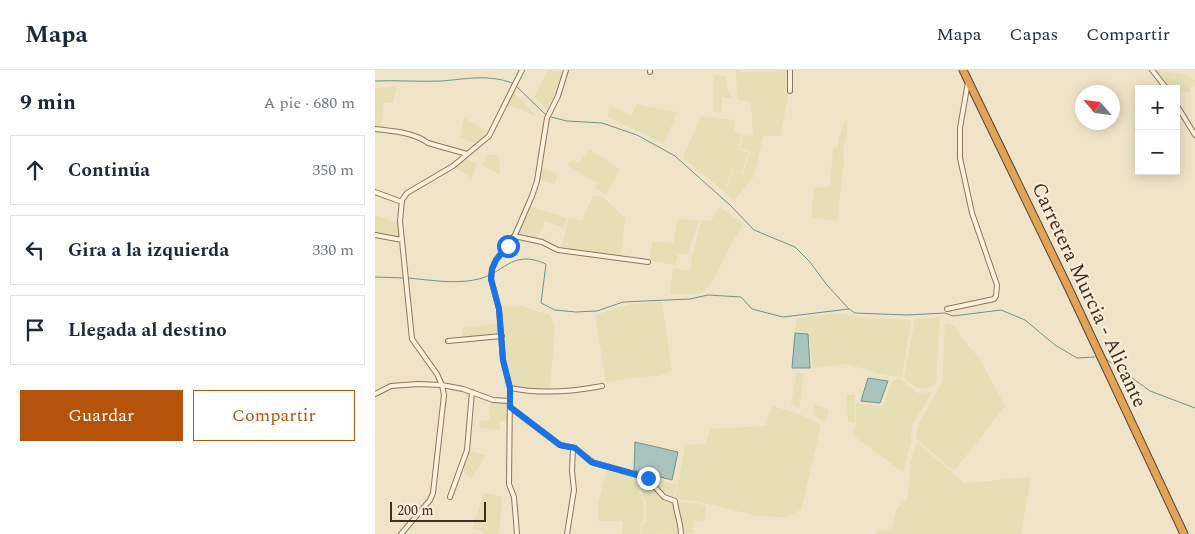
<!DOCTYPE html>
<html lang="es">
<head>
<meta charset="utf-8">
<style>
  :root { --surface:#fff; --page:#f2f2f3; --text:#1f2937; --muted:#747a83; --line:#e0e1e3; --accent:#b45309 }
  body { margin:0; font-family:Spectral,serif; background:var(--page); color:var(--text) }
  .controls { position:absolute; right:15px; top:15px; display:grid; overflow:hidden; border-radius:0px; box-shadow:0 2px 12px #0003 }
  .controls button { width:45px; height:45px; display:grid; place-items:center; padding:0; border:0; border-bottom:1px solid var(--line); background:var(--surface); color:var(--text); font:25px sans-serif }
  .compass { position:absolute; left:700px; top:15px; width:45px; height:45px; border-radius:50%; background:var(--surface); box-shadow:0 2px 12px #0003; rotate:298deg }
  .scale { position:absolute; left:15px; bottom:12px; width:96px; box-sizing:border-box; padding-left:5px; border:2px solid #3d2e20; border-top:0; font-size:14px; line-height:18px; white-space:nowrap; color:#3d2e20; -webkit-text-stroke:4px #f7eed8; paint-order:stroke }
  .stop { position:absolute; width:15px; height:15px; margin:-11px; border:4px solid #1a73e8; border-radius:50%; background:#fff }
  .stop.end { background:#1a73e8; border-color:#fff; box-shadow:0 1px 5px #0008 }
  .list { margin:0; padding:0; list-style:none }
  h2 { display:flex; justify-content:space-between; align-items:center; height:65px; margin:0; padding:0 20px; font-size:21px }
  h2 small { font-size:16px; font-weight:400; color:var(--muted) }
  .list li { display:grid; grid-template-columns:32px 1fr auto; gap:15px; align-items:center; box-sizing:border-box; height:70px; margin:0 10px 10px; padding:0 10px; border:1px solid var(--line); border-radius:0px }
  .list b { display:block; font-size:19px; white-space:nowrap }
  .list em { font-size:16px; font-style:normal; color:var(--muted) }
  .actions { display:flex; gap:10px; padding:15px 20px }
  .actions a { flex:1; padding:11px 0; border:1px solid var(--accent); border-radius:0px; text-align:center; font-size:18px; color:var(--accent) }
  .actions .main { background:var(--accent); color:#fff }
  .icon { flex:none; width:28px; height:28px; fill:none; stroke:currentColor; stroke-width:2; stroke-linecap:round; stroke-linejoin:round }
  .map { position:relative; flex:none; width:820px; height:464px; overflow:hidden }
  header { display:flex; align-items:center; gap:30px; box-sizing:border-box; height:70px; padding:0 25px; background:var(--surface); border-bottom:1px solid var(--line) }
  header strong { font-size:24px }
  nav { display:flex; gap:28px; margin-inline-start:auto; font-size:18px }
  main { display:flex }
  aside { flex:1; background:var(--surface) }
  .map>svg:first-child { display:block }
  .farmland { fill:#e6deb5 }
  .water { fill:#a9c4bc; stroke:#6f938a }
  .lines { fill:none; stroke-linecap:round; stroke-linejoin:round }
  .stream { stroke:#6f938a; stroke-width:1 }
  .street-casing { stroke:#8d765c; stroke-width:6 }
  .highway-casing { stroke:#5b4430; stroke-width:9 }
  .street { stroke:#faf1dc; stroke-width:4 }
  .highway { stroke:#e0a458; stroke-width:7 }
  .route { stroke:#1a73e8; stroke-width:6 }
  .labels { text-anchor:middle; dominant-baseline:central; stroke-width:4; stroke-linejoin:round; paint-order:stroke }
  .street-label { font-size:20px; fill:#3d2e20; stroke:#f7eed8 }
</style>
</head>
<body>
<header>
<strong>Mapa</strong>
<nav><a>Mapa</a><a>Capas</a><a>Compartir</a></nav>
</header>
<main>
<aside>
<h2>9 min<small>A pie · 680 m</small></h2>
<ul class="list">
<li><svg class="icon" aria-label="ahead" viewBox="0 0 24 24"><path d="M12 20V5M6 11l6-6 6 6"/></svg><div><b>Continúa</b></div><em>350 m</em></li>
<li><svg class="icon" aria-label="left" viewBox="0 0 24 24"><path d="M17 20v-9H6M10 6l-5 5 5 5"/></svg><div><b>Gira a la izquierda</b></div><em>330 m</em></li>
<li><svg class="icon" aria-label="arrive" viewBox="0 0 24 24"><path d="M6 21V4h12l-3 4 3 4H6"/></svg><div><b>Llegada al destino</b></div></li>
</ul>
<div class="actions"><a class="main">Guardar</a><a>Compartir</a></div>
</aside>
<div class="map">
<svg width="820" height="464" viewBox="0 0 820 464">
  <rect width="100%" height="100%" fill="#f0e4c8"/>
  <path class="farmland" d="M173,0L188,1L182,21L173,40L159,27Z
    M361,0H366L367,2L413,0V28L405,66H388L379,106L359,131L350,124L358,100L368,105L375,81L365,79L368,65L378,66L376,33L362,29Z
    M781,0L808,4L820,10L814,23L801,20V19H795Z
    M339,5L349,6L351,8L352,18L357,28H347L346,43L338,42Z
    M22,16L18,33H9L6,56H0V18Z
    M139,22L162,46L132,35Z
    M262,33L269,36L302,42L289,74L233,47L234,36L257,45Z
    M326,46L359,50L360,62L367,64L363,80L373,82L367,104L357,99L350,122L308,88Z
    M89,48L112,61L107,69L100,74L85,67Z
    M470,50H472V63L468,77L469,93L462,151L437,147V134L440,118L455,116L458,78L463,77L464,68Z
    M215,79L245,100L231,125L220,118L222,113L192,95L198,89L204,93Z
    M112,85H124L125,105L107,95Z
    M91,88L102,94L97,108L79,97Z
    M167,97L183,104L180,114L165,110Z
    M218,125L229,128L250,148L246,186L186,179L194,148L207,151Z
    M155,136L191,148L189,158L170,151L162,169L142,165Z
    M344,137L367,153L365,161L359,169L336,215L326,223L317,225L295,224L298,198L315,201L317,185L320,178L326,150L336,151Z
    M0,145L23,153L25,168L0,163Z
    M302,149L324,150L312,185L303,184L300,195L275,191L277,171L299,173Z
    M287,232L297,301L284,306L262,307L231,312L220,245L256,234Z
    M147,236L175,245L180,256L175,318L137,317L131,290L126,237Z
    M462,243L494,248L536,250L527,307L509,305L472,294L438,298L434,263L420,260L422,248Z
    M565,247L561,315L548,319L540,317L529,307L540,249Z
    M123,253L124,265L88,267L87,258Z
    M570,254L578,255L582,259L586,267L605,289L630,336L579,401L541,369L542,359L547,347L565,317L567,310Z
    M422,302L429,304L424,338L416,334Z
    M525,309L543,323L557,322L537,356L536,371L528,402L477,365L481,354V334L508,336L517,311Z
    M472,325H480V353L473,352Z
    M116,331L134,332V351H125V360L105,358L104,351L114,350Z
    M440,335L454,340L450,352L437,344Z
    M397,336L424,344L446,355L426,440L409,447L382,446L321,431L300,429L310,375L331,374L335,359L391,356Z
    M542,372L589,413L656,407L646,464H500L503,460L516,461L522,438L533,428L535,393Z
    M94,381L111,385L96,409L86,400Z
    M232,399L270,409L262,419L268,430L269,452L266,453V464H247V451H223V433Z
    M275,407L302,415L298,428L303,432L321,433L331,436L329,451L318,450V463L267,464V454L271,452V432L265,418Z
    M109,423L127,427L124,464H108V461L97,459Z"/>
  <path class="water" d="M420,263L433,264L435,298H417Z
    M493,308L513,311L505,333L486,331Z
    M260,372L303,382L297,410L259,400Z"/>
  <g class="lines">
    <path class="stream" d="M0,11C22,10 45,12 67,11C91,9 113,4 137,13
      M141,16L171,45
      M176,47L192,51L227,53L262,65L300,86L356,136L379,160L420,177L435,192L452,215L474,239L480,243L532,245L570,243L578,246L626,240L650,250L680,275L702,288L720,287
      M0,207L29,208
      M33,208C55,210 78,214 99,210C130,205 135,178 171,194L166,233L180,240L201,242L222,241L248,232L315,229L333,225L366,227L377,239L408,247L474,239
      M731,289L775,321L820,338"/>
    <defs>
      <path id="street" d="M415,0V21
        M777,0L792,19
        M275,2V0
        M801,34L820,65
        M0,59C16,61 39,62 53,73L92,84
        M0,122L27,132
        M0,165L27,170
        M139,166L167,172L183,180L273,192
        M572,239L619,229L621,226L622,215L597,143L585,88V58L593,12
        M73,271L127,266
        M135,318C165,324 196,322 227,316
        M0,324L16,316L43,314L67,315L88,319L118,330L135,331
        M135,337L185,375L200,378L219,393L271,407L289,427L300,431C301,442 306,453 306,464
        M75,427L92,380L97,322
        M26,464L55,430L58,423L69,325L67,315L62,304L37,269L25,151L27,130L32,123L78,96L114,66L147,0
        M142,464L139,427L134,414L135,318L128,290L124,239L116,209L117,199L121,190L140,165L157,126L162,111L172,48L183,26L191,0
        M192,464L199,420L197,401L198,378"/>
      <path id="highway" d="M588,0L693,217L809,464"/>
    </defs>
    <use href="#street" class="street-casing"/>
    <use href="#highway" class="highway-casing"/>
    <use href="#street" class="street"/>
    <use href="#highway" class="highway"/>
  </g>
  <g class="lines">
    <path class="route" d="M133,176L121,190L117,199L116,209L124,239L128,290L135,318V337L185,375L200,378L216,392L273,408"/>
  </g>
  <g class="labels">
    <g class="street-label">
      <text transform="translate(714 225) rotate(65)">Carretera Murcia - Alicante</text>
    </g>
  </g>
</svg>
<div class="controls">
<button>+</button>
<button>−</button>
</div>
<svg class="compass" viewBox="-18 -18 36 36"><path d="M0-13l5 13h-10z" fill="#e53935"/><path d="M0 13l5-13h-10z" fill="#747a83"/></svg>
<div class="scale">200 m</div>
<div class="stop" style="left:133px;top:176px"></div>
<div class="stop end" style="left:273px;top:408px"></div>
</div>
</main>
</body>
</html>
